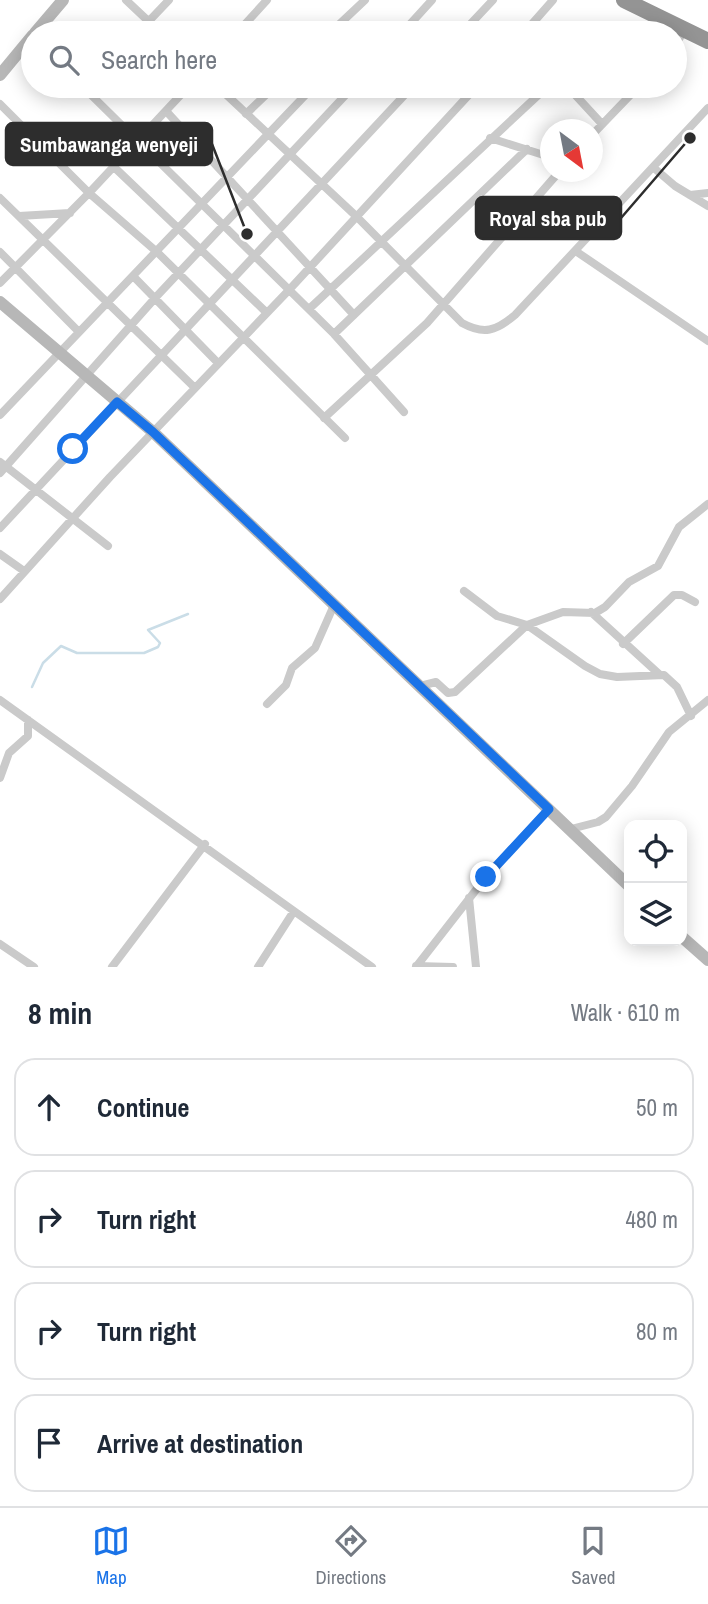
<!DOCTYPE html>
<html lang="en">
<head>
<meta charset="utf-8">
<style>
  :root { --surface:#fff; --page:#f6f6f7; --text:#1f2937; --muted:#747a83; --line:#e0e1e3; --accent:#1a73e8 }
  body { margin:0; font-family:"Archivo Narrow",sans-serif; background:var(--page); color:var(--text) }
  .controls { position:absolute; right:21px; bottom:21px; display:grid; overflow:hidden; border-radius:14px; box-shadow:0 4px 18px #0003 }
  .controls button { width:63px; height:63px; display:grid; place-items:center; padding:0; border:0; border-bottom:2px solid var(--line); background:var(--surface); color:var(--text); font:35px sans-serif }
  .compass { position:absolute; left:540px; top:119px; width:63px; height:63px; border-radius:50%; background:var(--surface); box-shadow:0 4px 18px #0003; rotate:148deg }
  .stop { position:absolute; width:21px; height:21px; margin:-16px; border:5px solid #1a73e8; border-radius:50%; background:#fff }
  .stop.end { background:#1a73e8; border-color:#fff; box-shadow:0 2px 7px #0008 }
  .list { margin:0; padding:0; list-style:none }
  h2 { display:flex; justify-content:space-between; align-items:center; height:91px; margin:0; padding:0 28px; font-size:30px }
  h2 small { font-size:23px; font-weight:400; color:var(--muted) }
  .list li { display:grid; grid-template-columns:46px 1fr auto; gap:21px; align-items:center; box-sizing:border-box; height:98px; margin:0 14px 14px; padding:0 14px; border:2px solid var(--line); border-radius:21px }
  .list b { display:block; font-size:26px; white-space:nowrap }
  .list em { font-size:23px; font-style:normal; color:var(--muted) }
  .icon { flex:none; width:38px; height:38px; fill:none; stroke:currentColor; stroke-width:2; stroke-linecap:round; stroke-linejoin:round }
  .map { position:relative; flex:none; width:708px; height:967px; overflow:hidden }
  .search { position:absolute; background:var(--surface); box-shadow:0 4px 18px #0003; left:21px; right:21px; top:21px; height:77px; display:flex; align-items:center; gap:18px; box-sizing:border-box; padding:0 24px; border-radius:38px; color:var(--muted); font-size:26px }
  .sheet { height:539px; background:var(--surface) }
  nav { display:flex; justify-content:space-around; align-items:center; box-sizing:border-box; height:98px; border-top:2px solid var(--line); background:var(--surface); font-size:19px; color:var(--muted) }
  nav a { display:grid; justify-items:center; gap:4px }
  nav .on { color:var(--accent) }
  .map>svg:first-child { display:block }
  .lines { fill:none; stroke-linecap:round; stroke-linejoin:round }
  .stream { stroke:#cadde7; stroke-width:2.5 }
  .street { stroke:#cacaca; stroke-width:8 }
  .secondary { stroke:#b7b7b7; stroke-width:12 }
  .highway { stroke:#949494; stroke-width:16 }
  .route { stroke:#1a73e8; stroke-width:9 }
  .leader { fill:none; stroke:#2d2d2d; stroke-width:2.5 }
  .callout-dot { fill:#2d2d2d; stroke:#fff; stroke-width:2.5 }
  .callout { fill:#2d2d2d; stroke:#2d2d2d; stroke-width:2.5 }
  .callout-label { font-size:21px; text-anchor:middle; font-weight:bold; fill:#fff }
</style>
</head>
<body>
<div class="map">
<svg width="708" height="967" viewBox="0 0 708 967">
  <rect width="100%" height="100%" fill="#fff"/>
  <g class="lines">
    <path class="stream" d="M32,687L43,663L61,646L77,653H144L158,647L160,643L148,630L188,614"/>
    <path class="street" d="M126,0L161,33
      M149,21L169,0
      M237,33L267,0
      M330,33L365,0
      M402,33L432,0
      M462,33L493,0
      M524,33L553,0
      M675,44L684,32
      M82,86L334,334L404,412
      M189,86L89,193L157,252L345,438
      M217,86L356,216L462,323C484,335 496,331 515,315L708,108
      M567,86L602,124
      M0,104L89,193L0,283
      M166,111L354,315
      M246,114L275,86
      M592,135L639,86
      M490,138L550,157
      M114,167L267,313
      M654,168L675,186L708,206
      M690,195L708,193
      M0,198L194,387
      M19,216L70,213
      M0,252L78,331
      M577,252L708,341
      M134,277L218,363
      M309,309L548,86
      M334,334L527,149
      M0,415L314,86
      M324,418L427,323L559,172
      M0,462L108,546
      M0,473L156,297L354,86
      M0,528L413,86
      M0,554L24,571
      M464,591L497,616L527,625L585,666L600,674L617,677L664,675L677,687L691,716
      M0,599L110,477L289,290L477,86
      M591,612L659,674
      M623,644L674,595H682L695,602
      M420,686L436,682L448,693L455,692L527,625L563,612L595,613L605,607L629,582L658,566L679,527L708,504
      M0,700L372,967
      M267,704L286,685L292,668L315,648L334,605
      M0,778L9,753L28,736V720
      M571,829L598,822L606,817L632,786L669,732L708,700
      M469,898L476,967
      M0,944L34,967
      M416,966L453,967
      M112,967L205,844
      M258,967L294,911
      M416,967L486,877L549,809"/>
    <path class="secondary" d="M35,33L63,0
      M0,75L33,35
      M0,302L153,432L629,886
      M682,937L708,960"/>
    <path class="highway" d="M624,0L708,41"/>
  </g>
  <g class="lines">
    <path class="route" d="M73,449L117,402L153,432L549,809L486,877"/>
  </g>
  <path class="leader" d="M247 234L212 144M690 138L621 218"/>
  <g class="callout-dot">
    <circle cx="247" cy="234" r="7"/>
    <circle cx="690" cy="138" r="7"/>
  </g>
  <g class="callout">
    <rect x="6" y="123" width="206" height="42" rx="7"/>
    <rect x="476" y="197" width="145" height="42" rx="7"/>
  </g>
  <g class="callout-label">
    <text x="109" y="152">Sumbawanga wenyeji</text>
    <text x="548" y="226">Royal sba pub</text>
  </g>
</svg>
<div class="controls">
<button><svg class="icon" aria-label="locate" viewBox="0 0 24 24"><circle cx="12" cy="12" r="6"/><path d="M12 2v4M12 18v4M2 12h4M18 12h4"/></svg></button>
<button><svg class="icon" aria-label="layers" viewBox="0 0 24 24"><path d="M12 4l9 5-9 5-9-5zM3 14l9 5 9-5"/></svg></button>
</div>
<svg class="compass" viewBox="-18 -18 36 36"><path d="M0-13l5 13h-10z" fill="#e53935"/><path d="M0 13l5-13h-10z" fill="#747a83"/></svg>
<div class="stop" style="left:73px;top:449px"></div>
<div class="stop end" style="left:486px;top:877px"></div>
<div class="search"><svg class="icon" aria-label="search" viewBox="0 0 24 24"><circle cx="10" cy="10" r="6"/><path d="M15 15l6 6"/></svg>Search here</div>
</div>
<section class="sheet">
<h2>8 min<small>Walk · 610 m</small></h2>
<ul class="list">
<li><svg class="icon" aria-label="ahead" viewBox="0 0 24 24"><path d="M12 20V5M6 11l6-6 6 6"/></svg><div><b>Continue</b></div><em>50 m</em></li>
<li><svg class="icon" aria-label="right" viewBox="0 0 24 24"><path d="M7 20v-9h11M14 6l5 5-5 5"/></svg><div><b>Turn right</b></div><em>480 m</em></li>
<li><svg class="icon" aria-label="right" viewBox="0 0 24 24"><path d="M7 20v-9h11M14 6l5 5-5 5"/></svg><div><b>Turn right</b></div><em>80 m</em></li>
<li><svg class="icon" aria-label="arrive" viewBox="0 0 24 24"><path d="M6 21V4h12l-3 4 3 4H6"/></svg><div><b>Arrive at destination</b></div></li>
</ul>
</section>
<nav>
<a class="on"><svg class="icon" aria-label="map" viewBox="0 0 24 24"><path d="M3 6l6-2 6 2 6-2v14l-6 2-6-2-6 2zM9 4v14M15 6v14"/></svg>Map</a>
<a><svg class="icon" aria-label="directions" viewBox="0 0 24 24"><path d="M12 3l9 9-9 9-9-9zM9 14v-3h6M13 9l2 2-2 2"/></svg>Directions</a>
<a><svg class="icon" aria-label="saved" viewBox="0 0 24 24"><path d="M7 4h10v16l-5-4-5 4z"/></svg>Saved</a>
</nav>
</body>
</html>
